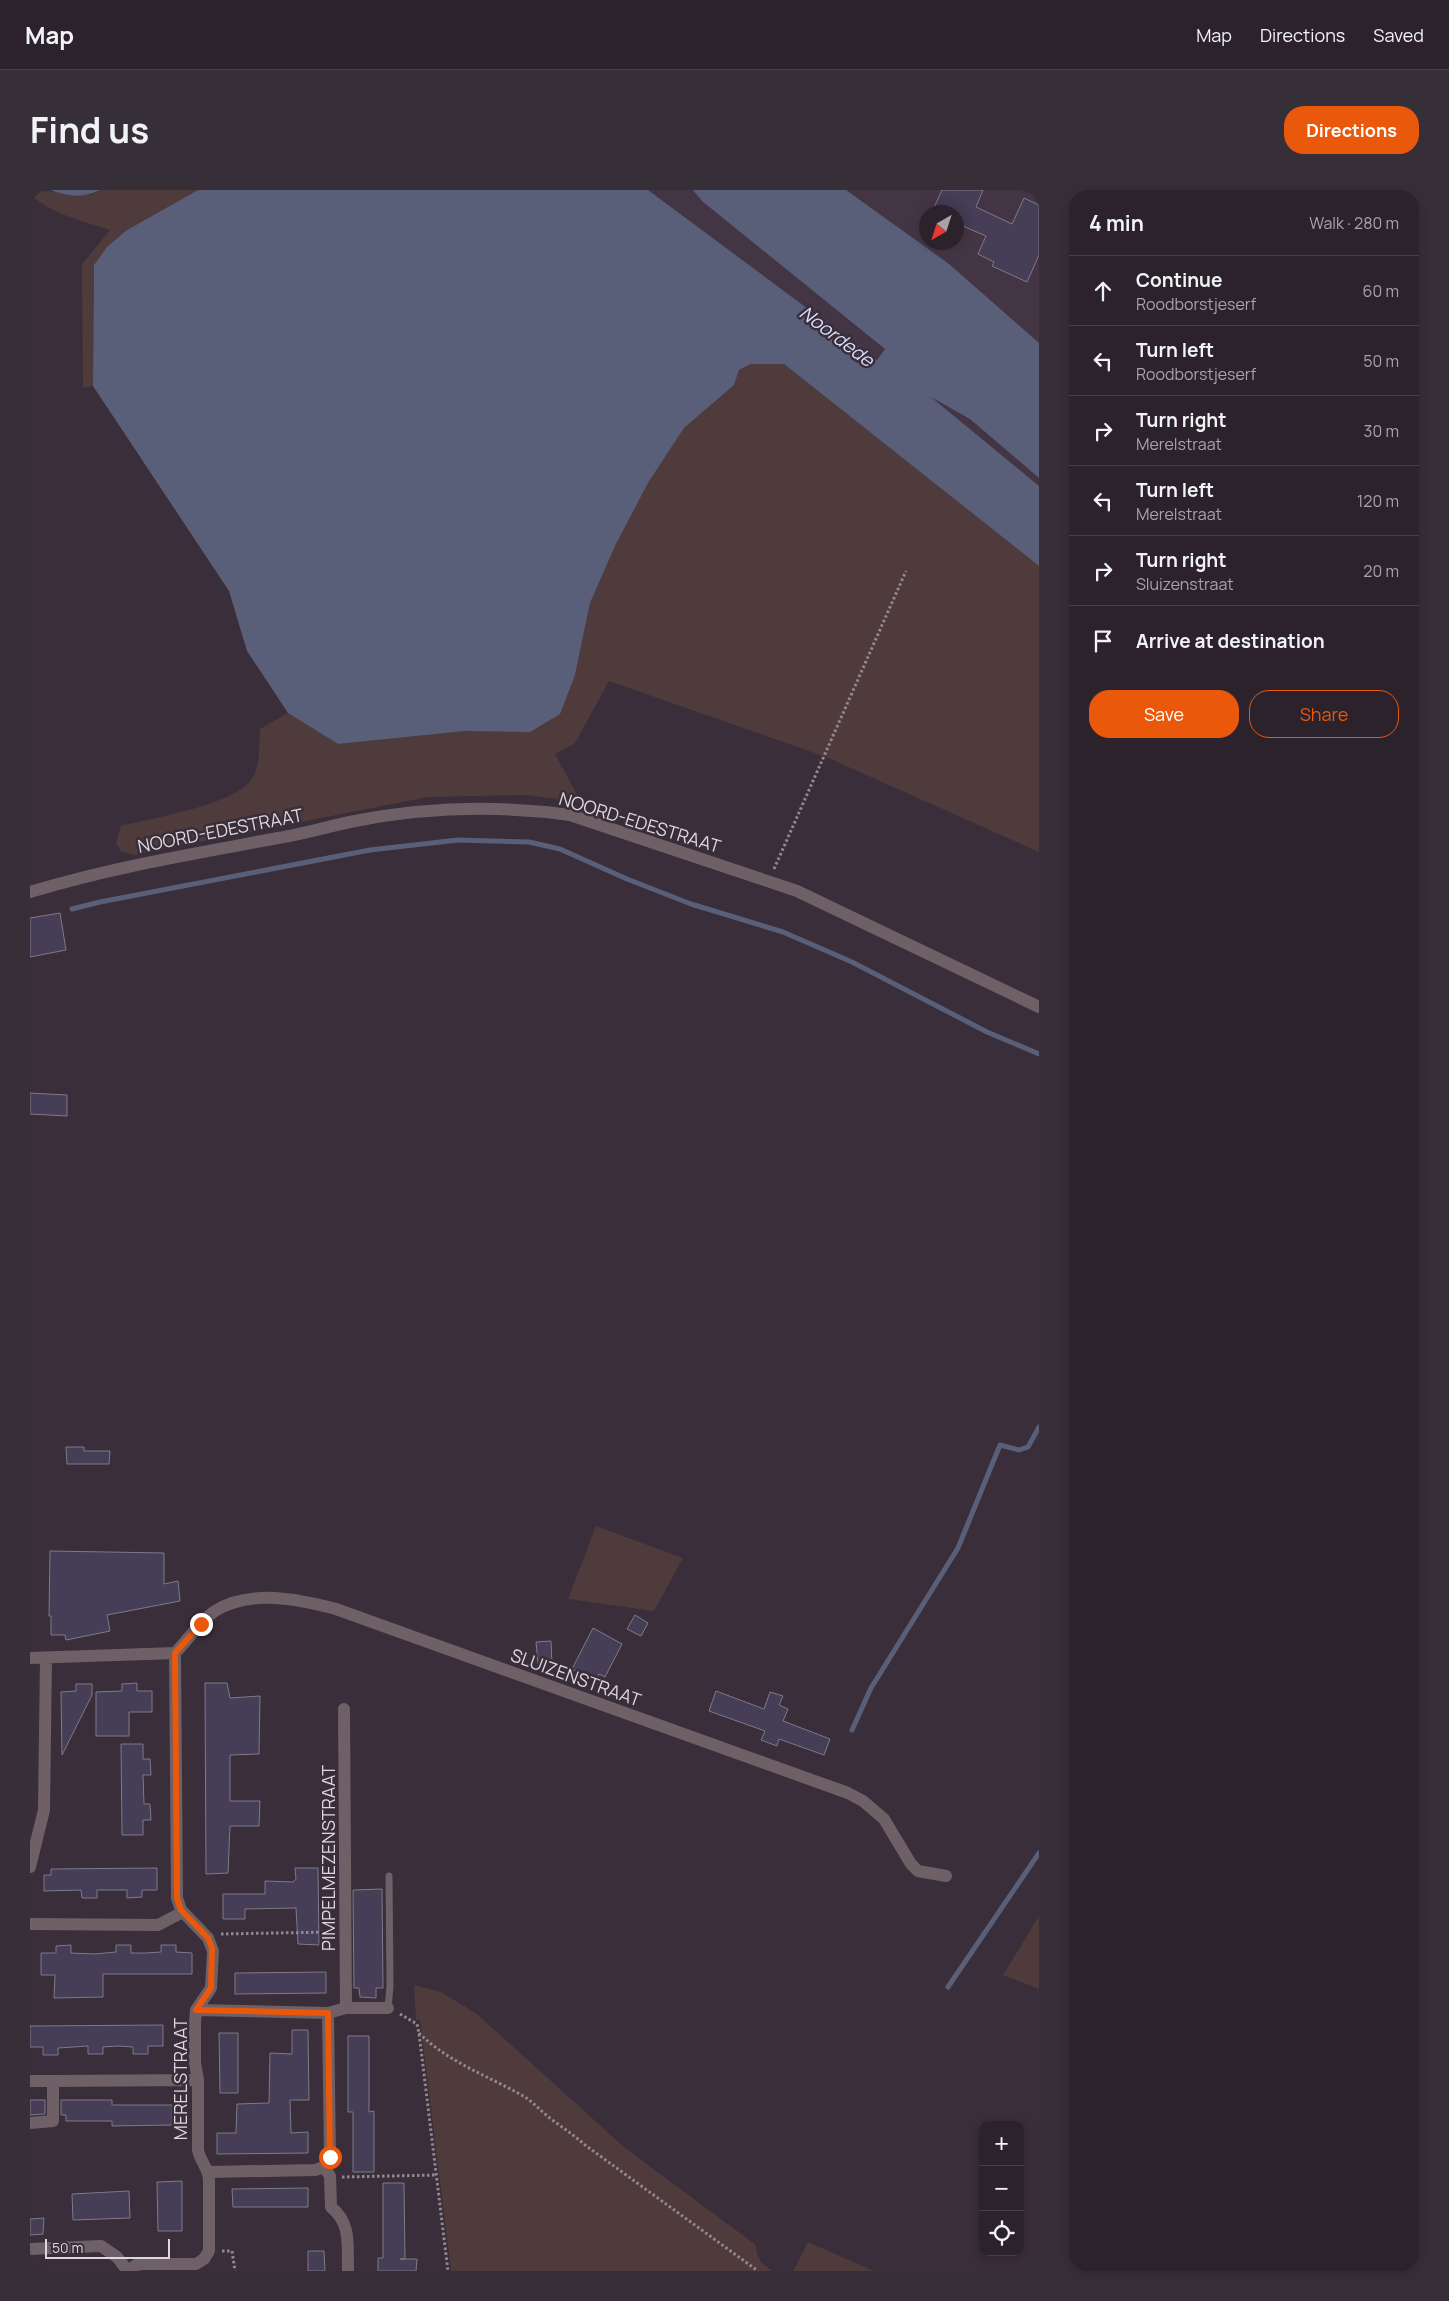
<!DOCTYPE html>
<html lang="en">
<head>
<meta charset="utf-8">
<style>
  :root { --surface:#2b222b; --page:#372f37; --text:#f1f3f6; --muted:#a6a4a9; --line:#473f47; --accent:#ea580c }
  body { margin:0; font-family:Manrope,sans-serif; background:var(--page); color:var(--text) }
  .controls { position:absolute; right:15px; bottom:15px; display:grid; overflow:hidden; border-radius:10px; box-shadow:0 2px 12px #0003 }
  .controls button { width:45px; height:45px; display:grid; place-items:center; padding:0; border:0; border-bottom:1px solid var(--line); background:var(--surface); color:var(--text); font:25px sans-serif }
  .compass { position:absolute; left:889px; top:15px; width:45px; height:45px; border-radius:50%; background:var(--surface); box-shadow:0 2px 12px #0003; rotate:219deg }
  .scale { position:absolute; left:15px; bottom:12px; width:125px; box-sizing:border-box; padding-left:5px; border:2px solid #ded7de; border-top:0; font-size:14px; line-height:18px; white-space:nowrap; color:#ded7de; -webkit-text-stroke:4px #392e39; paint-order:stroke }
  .stop { position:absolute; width:15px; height:15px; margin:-11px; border:4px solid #ea580c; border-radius:50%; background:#fff }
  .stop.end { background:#ea580c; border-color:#fff; box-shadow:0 1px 5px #0008 }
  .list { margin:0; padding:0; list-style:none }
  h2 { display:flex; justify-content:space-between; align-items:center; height:65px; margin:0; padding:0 20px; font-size:21px }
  h2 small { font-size:16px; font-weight:400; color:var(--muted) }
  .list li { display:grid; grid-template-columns:32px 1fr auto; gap:15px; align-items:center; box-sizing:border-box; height:70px; padding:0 20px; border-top:1px solid var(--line) }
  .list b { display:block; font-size:19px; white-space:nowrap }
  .list p { margin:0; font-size:16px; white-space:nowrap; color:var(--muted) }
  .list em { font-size:16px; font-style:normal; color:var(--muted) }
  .actions { display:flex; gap:10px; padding:15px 20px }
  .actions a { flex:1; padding:11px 0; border:1px solid var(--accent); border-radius:20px; text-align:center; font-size:18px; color:var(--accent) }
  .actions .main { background:var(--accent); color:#fff }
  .icon { flex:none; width:28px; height:28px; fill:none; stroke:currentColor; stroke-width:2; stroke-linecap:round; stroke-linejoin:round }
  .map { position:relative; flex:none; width:1009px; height:2081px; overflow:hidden; border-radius:20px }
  header { display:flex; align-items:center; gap:30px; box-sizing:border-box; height:70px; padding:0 25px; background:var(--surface); border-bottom:1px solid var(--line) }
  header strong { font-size:24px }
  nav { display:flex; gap:28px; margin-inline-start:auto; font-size:18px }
  .intro { display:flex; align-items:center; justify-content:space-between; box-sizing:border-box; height:120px; padding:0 30px }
  h1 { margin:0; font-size:35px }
  .button { padding:12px 22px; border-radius:20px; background:var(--accent); color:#fff; font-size:18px; font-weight:700 }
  main { display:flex; gap:30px; padding:0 30px }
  aside { flex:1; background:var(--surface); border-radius:20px; box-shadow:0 2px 12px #0003 }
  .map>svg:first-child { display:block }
  .built { fill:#443545; fill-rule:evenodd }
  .green { fill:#4f3b3c }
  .water { fill:#5a5f79 }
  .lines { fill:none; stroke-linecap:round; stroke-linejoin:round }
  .stream { stroke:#5a5f79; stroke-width:5 }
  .building { fill:#463d56; stroke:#7f7a89 }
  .path { stroke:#918891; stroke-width:3; stroke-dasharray:2.5 2.5; stroke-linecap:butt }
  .service { stroke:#6e6066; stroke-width:7 }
  .minor { stroke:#6e6066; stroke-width:12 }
  .route { stroke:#ea580c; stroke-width:6 }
  .labels { text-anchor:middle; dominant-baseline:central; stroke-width:5; stroke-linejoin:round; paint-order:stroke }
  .street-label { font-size:18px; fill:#ded7de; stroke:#392e39 }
  .water-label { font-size:19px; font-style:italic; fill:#d7ddfd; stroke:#392e39 }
</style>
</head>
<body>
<header>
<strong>Map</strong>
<nav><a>Map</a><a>Directions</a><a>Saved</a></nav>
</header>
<div class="intro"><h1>Find us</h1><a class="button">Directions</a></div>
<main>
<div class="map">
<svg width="1009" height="2081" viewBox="0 0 1009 2081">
  <rect width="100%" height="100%" fill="#392e39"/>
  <path class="built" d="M618,0H1009V296L898,205L847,170ZM896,22H926V52H896Z"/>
  <path class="green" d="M0,0L61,5L70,0H168L97,40L64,75L63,196L53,198L52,74L80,40C53,31 21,24 0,4Z
    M721,174H754L1009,376V662L796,567L579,491L545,553L525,564L551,612L496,605L398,607L103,665L91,661L86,653L91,636C126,627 192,617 218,594C231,581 229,556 230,539L258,523L308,554L435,541L500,542L545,485L560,413L586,354L618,293L654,238L704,195L709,180Z
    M566,1336L653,1368L624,1421L538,1409Z
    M1009,1726V1799L973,1785Z
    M384,1795L411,1802L447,1824L595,1958L726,2055C727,2069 731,2074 743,2081H421L390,1830H386Z
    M778,2052L844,2081H763Z"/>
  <path class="water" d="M20,0H70C54,9 36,6 20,0Z
    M168,0H618L847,170L855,159L672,11L663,0H816L919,74L1009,153V288L940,229L901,207L1009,296V376L754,174H721L709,180L704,195L654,238L618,293L586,354L560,413L545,485L530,524L500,542L435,541L308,554L258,523L217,461L199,401L63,196L64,75L77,57L97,40Z"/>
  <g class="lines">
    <path class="stream" d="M42,719L70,712L340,660L428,650L499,652L530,659L597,689L661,714L753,742L822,772L957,842L1009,864
      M822,1540L841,1498L928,1358L970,1255L989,1260L998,1257L1009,1237
      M918,1797L1009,1663"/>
  </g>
  <path class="building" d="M912,0H953L946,17L982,34L994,8L1009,15V65L997,92L962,76L964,72L948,64L956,46L926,33V22H902Z
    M30,723L36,760L0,767V728Z
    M0,903L37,905V926L0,924Z
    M36,1257H54V1261H80L79,1274H37Z
    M20,1361L134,1363V1394L148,1391L150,1411L77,1425L80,1441L36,1450L35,1445H21V1426H19Z
    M605,1425L618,1433L611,1446L597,1439Z
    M563,1438L592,1454L575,1487L569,1484L565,1491L542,1479Z
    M521,1451L522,1474H508L506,1452Z
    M107,1493V1501H122V1522H99V1546H66V1502L92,1501V1494Z
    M175,1493H197L200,1508L230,1506L229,1564L200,1565V1611H230L229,1636H200L198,1683L176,1684Z
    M46,1494H62V1505L32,1565L31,1502L46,1501Z
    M686,1501L734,1519L740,1502L753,1506L749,1515L758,1519L753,1531L800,1549L794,1565L749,1549L747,1556L731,1550L735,1541L679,1521Z
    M91,1554H113V1569H120L121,1585H113L114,1614H120L121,1630H113V1645H92Z
    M127,1678V1700H112V1707L97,1708V1700H67V1708H52L51,1700L14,1701V1685H21V1679Z
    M265,1678H288L289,1755L268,1754L266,1718L215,1719V1729H193V1704H235V1691L263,1692L266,1689Z
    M352,1699L353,1798H346V1808L330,1807L329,1798H324L323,1700Z
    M41,1755V1763L65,1764L86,1762V1755H101V1763H116L131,1762V1755H146V1762L162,1763V1784H73V1807L24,1808L25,1785H11V1763H26V1756Z
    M296,1782V1803L205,1804V1783Z
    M133,1835V1856H118V1864H103V1857L88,1856L73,1857V1864H58V1856L28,1858V1865H13V1857H0V1836Z
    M262,1840H278L279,1910H260L261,1943L278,1942V1963L187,1964V1943H206L207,1914L239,1913L240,1863L262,1864Z
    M189,1843H208V1903H190Z
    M318,1846H339V1922L344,1921V1982H323V1922H318Z
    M0,1910H15V1924L0,1925Z
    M31,1910H82V1915H142V1935L82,1936V1931H36V1925H31Z
    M152,1991V2041H128L127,1992Z
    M353,1993H374L375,2069H370H387L386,2081H348V2068H353Z
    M278,1998V2017H203L202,1999Z
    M99,2001L100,2028L43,2030L42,2004Z
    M14,2028L13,2044L0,2045V2029Z
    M278,2061H294L295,2081H278Z"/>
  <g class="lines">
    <path class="path" d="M744,679L876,381
      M191,1744L302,1742
      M370,1824L387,1834L389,1843L418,2081
      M389,1843C419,1873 459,1886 495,1907C504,1913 512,1922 521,1929C533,1938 544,1945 555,1955L728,2081
      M312,1987L407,1985
      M192,2061H202L205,2081"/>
    <path class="service" d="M358,1818L360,1796L359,1686"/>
    <path class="minor" d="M0,702C82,677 163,664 248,648C274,644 299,636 325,631C397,617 467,615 540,625L767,701L1009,817
      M145,1463C158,1450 170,1431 185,1421C221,1399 268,1409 306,1419L818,1603L833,1611L854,1629L881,1674L888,1681L916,1686
      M0,1468L145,1463
      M314,1519L316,1818
      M0,1677L14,1620L16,1468
      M0,1734L128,1735L153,1722
      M166,1820L298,1823L316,1818H358
      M0,1891H23
      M0,1933L23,1931V1891L168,1890
      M294,1977L300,1986L301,2017C322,2034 317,2056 318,2081
      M178,1982L285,1980L294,1977L300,1967L298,1823
      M0,2059L71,2056L87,2067L98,2081
      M98,2081L106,2075L111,2074H166L174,2069L179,2061V1990C179,1979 170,1971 168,1960V1890L165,1873V1832L166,1820L181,1798L183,1761L178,1748L151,1720L147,1708L145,1463"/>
  </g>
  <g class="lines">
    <path class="route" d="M171,1434L145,1463L147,1708L151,1720L178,1748L182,1758L181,1798L166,1820L298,1823L300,1967"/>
  </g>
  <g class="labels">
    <g class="street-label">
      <text transform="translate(610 632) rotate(17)">NOORD-EDESTRAAT</text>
      <text transform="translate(190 640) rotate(-11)">NOORD-EDESTRAAT</text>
      <text transform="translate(546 1487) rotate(20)">SLUIZENSTRAAT</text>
      <text transform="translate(298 1668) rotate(-90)">PIMPELMEZENSTRAAT</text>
      <text transform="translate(150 1889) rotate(-90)">MERELSTRAAT</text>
    </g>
    <g class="water-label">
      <text transform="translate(807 146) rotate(37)">Noordede</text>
    </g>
  </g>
</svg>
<div class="controls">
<button>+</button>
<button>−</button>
<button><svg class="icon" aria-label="locate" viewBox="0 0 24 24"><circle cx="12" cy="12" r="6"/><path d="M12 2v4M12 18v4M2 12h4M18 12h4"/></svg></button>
</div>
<svg class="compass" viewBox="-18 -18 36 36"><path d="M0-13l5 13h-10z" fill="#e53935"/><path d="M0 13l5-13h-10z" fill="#a6a4a9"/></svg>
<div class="scale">50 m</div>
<div class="stop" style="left:300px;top:1967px"></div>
<div class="stop end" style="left:171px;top:1434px"></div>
</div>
<aside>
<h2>4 min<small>Walk · 280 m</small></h2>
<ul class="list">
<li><svg class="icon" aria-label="ahead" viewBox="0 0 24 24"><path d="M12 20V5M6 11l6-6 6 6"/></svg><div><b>Continue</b><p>Roodborstjeserf</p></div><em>60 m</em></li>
<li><svg class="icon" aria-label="left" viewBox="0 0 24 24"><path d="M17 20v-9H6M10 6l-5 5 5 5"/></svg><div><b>Turn left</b><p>Roodborstjeserf</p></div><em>50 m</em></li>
<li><svg class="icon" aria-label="right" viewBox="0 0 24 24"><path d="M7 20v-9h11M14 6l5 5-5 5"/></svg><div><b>Turn right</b><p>Merelstraat</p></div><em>30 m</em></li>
<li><svg class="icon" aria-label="left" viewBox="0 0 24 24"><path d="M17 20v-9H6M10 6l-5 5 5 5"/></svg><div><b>Turn left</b><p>Merelstraat</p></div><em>120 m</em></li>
<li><svg class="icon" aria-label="right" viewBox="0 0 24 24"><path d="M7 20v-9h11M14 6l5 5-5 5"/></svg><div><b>Turn right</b><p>Sluizenstraat</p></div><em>20 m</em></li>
<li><svg class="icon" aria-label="arrive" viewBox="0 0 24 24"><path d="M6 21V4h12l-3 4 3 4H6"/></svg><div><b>Arrive at destination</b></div></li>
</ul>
<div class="actions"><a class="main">Save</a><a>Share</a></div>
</aside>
</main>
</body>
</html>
